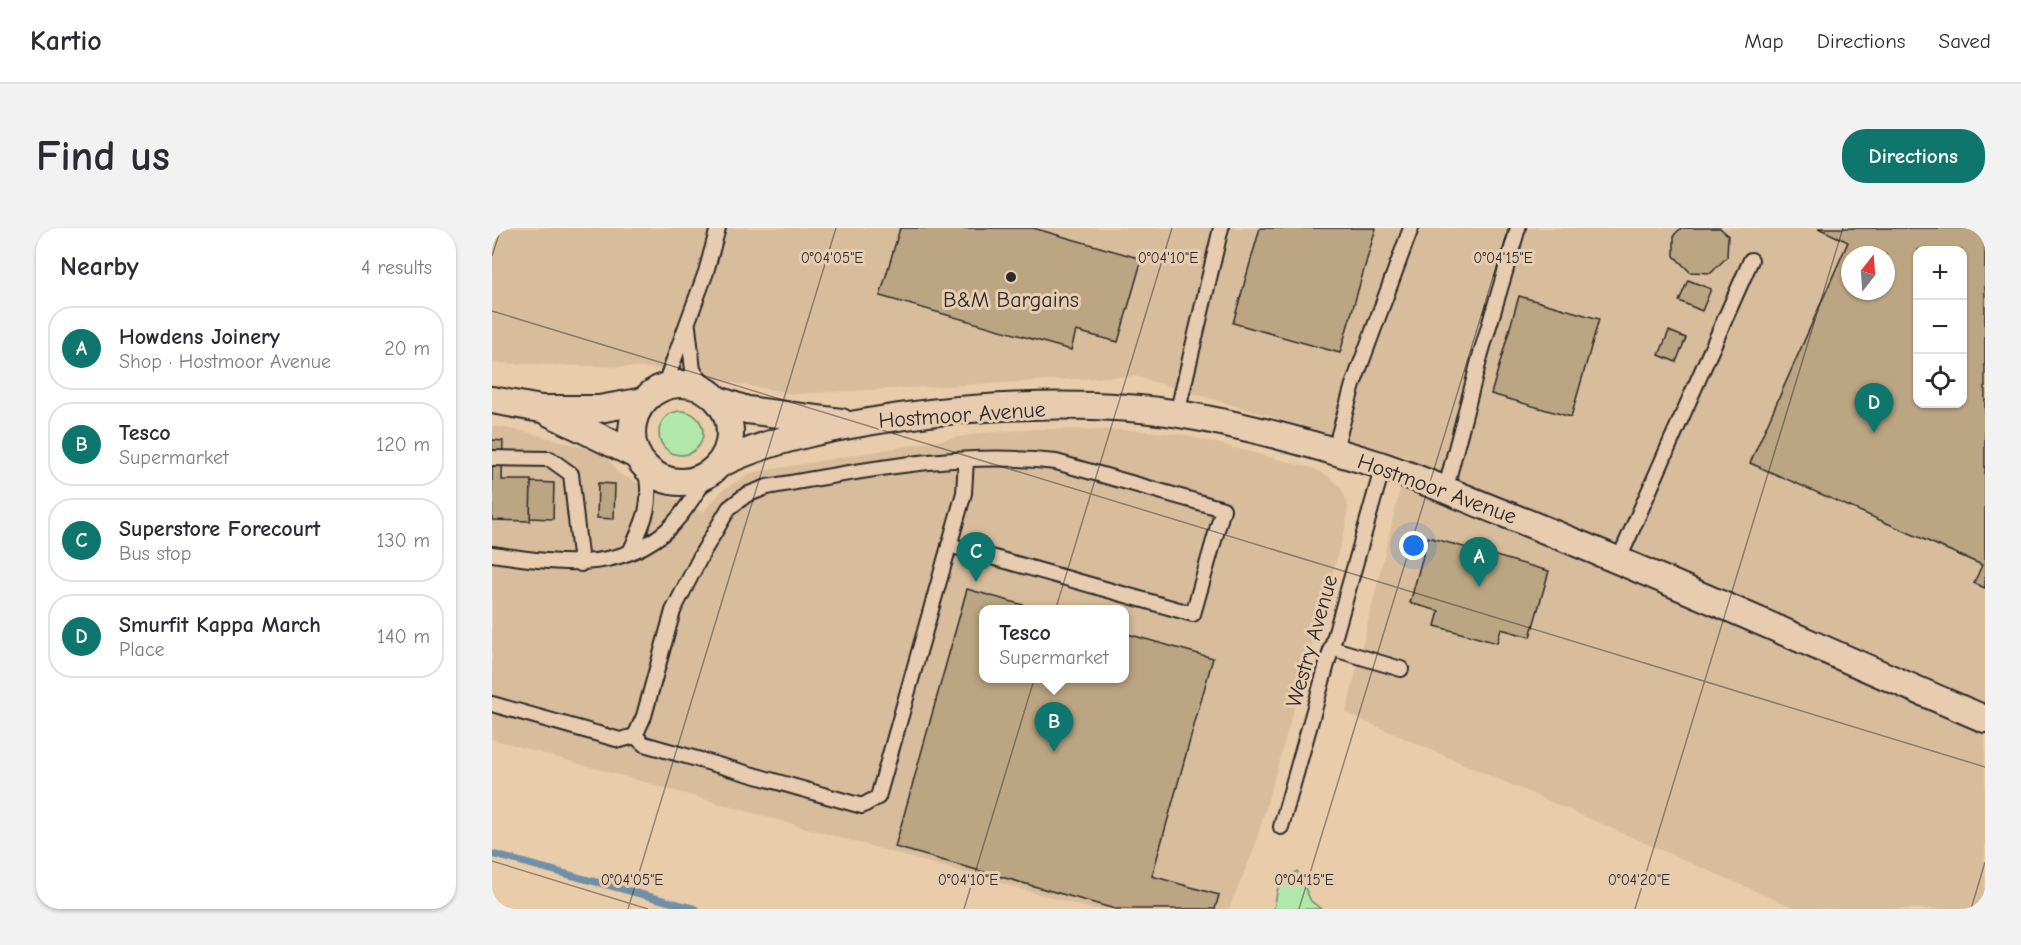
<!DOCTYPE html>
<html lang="en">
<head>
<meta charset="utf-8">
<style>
  :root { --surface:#fff; --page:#f2f2f3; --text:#2b2b33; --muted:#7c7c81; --line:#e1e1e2; --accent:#0f766e }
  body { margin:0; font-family:"Comic Neue",sans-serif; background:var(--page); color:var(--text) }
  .controls { position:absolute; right:18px; top:18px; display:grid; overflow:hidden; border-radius:12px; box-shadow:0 2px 4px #0004 }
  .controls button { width:54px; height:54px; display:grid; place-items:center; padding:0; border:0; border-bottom:2px solid var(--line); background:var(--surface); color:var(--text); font:30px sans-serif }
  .compass { position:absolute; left:1349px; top:18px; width:54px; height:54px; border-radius:50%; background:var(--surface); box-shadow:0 2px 4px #0004; rotate:17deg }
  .you { position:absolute; left:922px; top:318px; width:21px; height:21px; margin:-15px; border:4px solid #fff; border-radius:50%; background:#1a73e8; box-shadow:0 0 0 9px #1a73e833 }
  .badge { display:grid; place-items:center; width:39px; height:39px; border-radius:50%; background:var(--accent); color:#fff; font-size:20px; font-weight:700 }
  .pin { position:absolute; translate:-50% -50px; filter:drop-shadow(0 2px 3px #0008) }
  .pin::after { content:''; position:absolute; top:32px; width:21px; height:18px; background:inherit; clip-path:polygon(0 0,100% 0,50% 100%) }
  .popup { position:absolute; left:487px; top:377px; width:150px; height:78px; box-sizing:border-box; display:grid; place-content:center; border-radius:12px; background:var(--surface); filter:drop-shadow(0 2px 4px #0005); font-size:20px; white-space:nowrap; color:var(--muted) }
  .popup b { font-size:22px; color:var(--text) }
  .popup::after { content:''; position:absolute; left:50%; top:100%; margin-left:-12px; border:12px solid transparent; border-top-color:var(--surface) }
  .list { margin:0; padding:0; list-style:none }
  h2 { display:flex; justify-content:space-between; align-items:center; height:78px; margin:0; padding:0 24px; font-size:26px }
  h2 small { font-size:20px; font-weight:400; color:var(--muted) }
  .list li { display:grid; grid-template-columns:39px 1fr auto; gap:18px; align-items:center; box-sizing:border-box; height:84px; margin:0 12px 12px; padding:0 12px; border:2px solid var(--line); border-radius:24px }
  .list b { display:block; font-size:22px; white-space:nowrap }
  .list p { margin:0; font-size:20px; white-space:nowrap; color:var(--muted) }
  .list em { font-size:20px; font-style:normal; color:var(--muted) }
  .icon { flex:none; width:33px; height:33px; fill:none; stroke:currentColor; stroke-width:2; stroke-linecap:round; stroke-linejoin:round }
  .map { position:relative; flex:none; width:1493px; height:681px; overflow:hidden; border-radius:24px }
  header { display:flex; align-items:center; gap:36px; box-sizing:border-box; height:84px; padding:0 30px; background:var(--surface); border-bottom:2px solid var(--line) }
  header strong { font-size:28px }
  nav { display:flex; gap:33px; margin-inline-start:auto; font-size:21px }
  .intro { display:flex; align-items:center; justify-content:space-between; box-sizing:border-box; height:144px; padding:0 36px }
  h1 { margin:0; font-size:42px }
  .button { padding:15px 27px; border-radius:24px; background:var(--accent); color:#fff; font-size:21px; font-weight:700 }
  main { display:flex; gap:36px; padding:0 36px }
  aside { flex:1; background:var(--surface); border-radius:24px; box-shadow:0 2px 4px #0004 }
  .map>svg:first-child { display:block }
  .built { fill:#d8bd9c; fill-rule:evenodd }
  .green { fill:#b1e7aa; stroke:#6e896a; stroke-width:1.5 }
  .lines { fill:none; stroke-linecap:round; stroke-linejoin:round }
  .stream { stroke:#6f90a8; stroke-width:7 }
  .building { fill:#bca582; stroke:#2b2b2b; stroke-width:1.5; fill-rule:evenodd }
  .lane-casing { stroke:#2b2b2b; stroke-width:18 }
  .street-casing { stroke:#2b2b2b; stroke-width:30 }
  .lane { stroke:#e8ccaf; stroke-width:14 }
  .street { stroke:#e8ccaf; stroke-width:26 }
  .ticks { fill:none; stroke:#2b2b2b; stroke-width:1.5; stroke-opacity:0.45 }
  .poi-dot { fill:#2b2b2b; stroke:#e8ccaf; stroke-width:2 }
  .labels { text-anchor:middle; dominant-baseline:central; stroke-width:6; stroke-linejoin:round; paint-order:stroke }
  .poi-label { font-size:22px; fill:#2b2b2b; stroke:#e8ccaf }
  .street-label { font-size:22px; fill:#2b2b2b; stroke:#e8ccaf }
  .ticks-label { font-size:15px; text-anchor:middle; fill:#2b2b2b; stroke:#e8ccaf; stroke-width:6; stroke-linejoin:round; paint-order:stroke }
</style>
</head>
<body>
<header>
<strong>Kartio</strong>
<nav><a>Map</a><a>Directions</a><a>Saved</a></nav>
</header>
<div class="intro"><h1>Find us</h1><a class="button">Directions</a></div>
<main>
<aside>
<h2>Nearby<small>4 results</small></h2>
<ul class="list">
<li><span class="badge">A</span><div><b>Howdens Joinery</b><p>Shop · Hostmoor Avenue</p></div><em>20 m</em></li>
<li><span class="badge">B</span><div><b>Tesco</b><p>Supermarket</p></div><em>120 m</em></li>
<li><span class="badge">C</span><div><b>Superstore Forecourt</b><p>Bus stop</p></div><em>130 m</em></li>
<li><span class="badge">D</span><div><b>Smurfit Kappa March</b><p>Place</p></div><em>140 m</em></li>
</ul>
</aside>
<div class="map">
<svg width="1493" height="681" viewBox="0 0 1493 681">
  <rect width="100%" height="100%" fill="#e9ccaa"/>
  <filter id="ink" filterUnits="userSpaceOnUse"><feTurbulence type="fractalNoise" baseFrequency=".0167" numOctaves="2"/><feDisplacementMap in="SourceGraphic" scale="12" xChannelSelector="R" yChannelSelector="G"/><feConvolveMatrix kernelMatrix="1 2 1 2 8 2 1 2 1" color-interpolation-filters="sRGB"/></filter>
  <g filter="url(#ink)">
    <path class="built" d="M0,0H1493V681H1305L854,485L916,229L642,148L302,166L161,140L0,135ZM1426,22H1470V176H1426ZM1358,27H1394V63H1358Z
      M0,198L31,203L112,225L127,246L211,284L231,262L258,245L490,205L544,201L643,202L693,207L820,240L838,249L849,260L856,277L854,297L762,621L737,681H600L0,511ZM492,382H632V450H492Z"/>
    <path class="green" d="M167 205a22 22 0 1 1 44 0a22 22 0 1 1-44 0Z
      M805,643L819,673L829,681H782L787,654Z"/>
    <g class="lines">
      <path class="stream" d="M0,626L204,681"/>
    </g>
    <path class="building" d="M408,0H541L650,31L626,114L584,103L579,122L388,68Z
      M768,0H884L848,125L741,95Z
      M1189,0H1228L1236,7L1235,29L1219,45L1198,44L1182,28V7Z
      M1326,0H1493V360L1482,355L1490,337L1258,235L1356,14ZM1426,22H1470V176H1426ZM1358,27H1394V63H1358Z
      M1196,52L1219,61L1210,83L1187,73Z
      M1027,68L1107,91L1079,189L999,166Z
      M1177,103L1194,110L1184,134L1167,127Z
      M0,212L11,213L10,252H39L38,293L0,292Z
      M39,254L62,255L61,291L38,290Z
      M106,255L123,256L122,291L105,290Z
      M936,309L1057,343L1038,409L1009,401L1005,415L943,398L947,383L918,375Z
      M475,361L549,382H492V450H632V405L721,430L660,648L727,667L723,681H623L403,619Z"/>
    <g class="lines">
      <defs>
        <path id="lane" d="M196,99L201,142L217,164
          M172,159L214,44L226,0
          M685,186L729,0
          M842,224L861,157L919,0
          M0,230L58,231L79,246L89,336
          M953,263L989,125L1026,0
          M138,324C154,290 161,275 153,238
          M0,326C59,334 118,346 169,307C189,292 203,265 218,245
          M1127,331L1259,32
          M839,420L909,441
          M0,476L128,512L143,508L152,488L181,383L211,324L237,280L254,267L275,259C370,243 467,222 564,234L731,281L701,386L457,317
          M143,508L152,516L370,578L386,569L472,265L474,232
          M789,599L891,238"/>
        <path id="street" d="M140 205a49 49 0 1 1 98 0a49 49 0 1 1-98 0Z
          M0,172L49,181H107L152,173
          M226,172L255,182L349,194
          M58,185L146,228
          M226,237C278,210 348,198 407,189C491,177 603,172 687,186C754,197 823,217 888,237C930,251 972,270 1013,286C1175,350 1333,423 1493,491"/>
      </defs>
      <use href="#lane" class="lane-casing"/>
      <use href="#street" class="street-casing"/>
      <use href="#lane" class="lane"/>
      <use href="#street" class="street"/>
    </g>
  </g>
  <path class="ticks" d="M0,28L9,0M0,83L1493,539M0,633L156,681M136,681L344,0M472,681L680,0M807,681L1016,0M1143,681L1351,0M1479,681L1493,634"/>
  <circle class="poi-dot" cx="519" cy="49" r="6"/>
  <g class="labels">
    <g class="poi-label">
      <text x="519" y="72">B&amp;M Bargains</text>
    </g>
    <g class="street-label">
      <text transform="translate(470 187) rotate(-4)">Hostmoor Avenue</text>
      <text transform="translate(945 261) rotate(20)">Hostmoor Avenue</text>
      <text transform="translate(820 413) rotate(-74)">Westry Avenue</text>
    </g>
  </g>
  <g class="ticks-label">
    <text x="340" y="35">0°04'05"E</text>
    <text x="676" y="35">0°04'10"E</text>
    <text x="1011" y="35">0°04'15"E</text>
    <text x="140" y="657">0°04'05"E</text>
    <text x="476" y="657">0°04'10"E</text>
    <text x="812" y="657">0°04'15"E</text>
    <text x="1147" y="657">0°04'20"E</text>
  </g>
</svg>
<div class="controls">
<button>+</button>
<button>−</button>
<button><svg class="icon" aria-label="locate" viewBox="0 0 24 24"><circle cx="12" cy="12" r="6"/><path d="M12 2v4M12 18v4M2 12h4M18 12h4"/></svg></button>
</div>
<svg class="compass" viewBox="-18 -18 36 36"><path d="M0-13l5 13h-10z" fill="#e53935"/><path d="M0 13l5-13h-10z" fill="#7c7c81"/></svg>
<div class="you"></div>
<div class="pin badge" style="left:987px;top:359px">A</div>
<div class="pin badge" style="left:562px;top:524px">B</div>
<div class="popup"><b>Tesco</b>Supermarket</div>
<div class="pin badge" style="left:484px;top:354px">C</div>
<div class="pin badge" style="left:1382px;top:205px">D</div>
</div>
</main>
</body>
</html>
